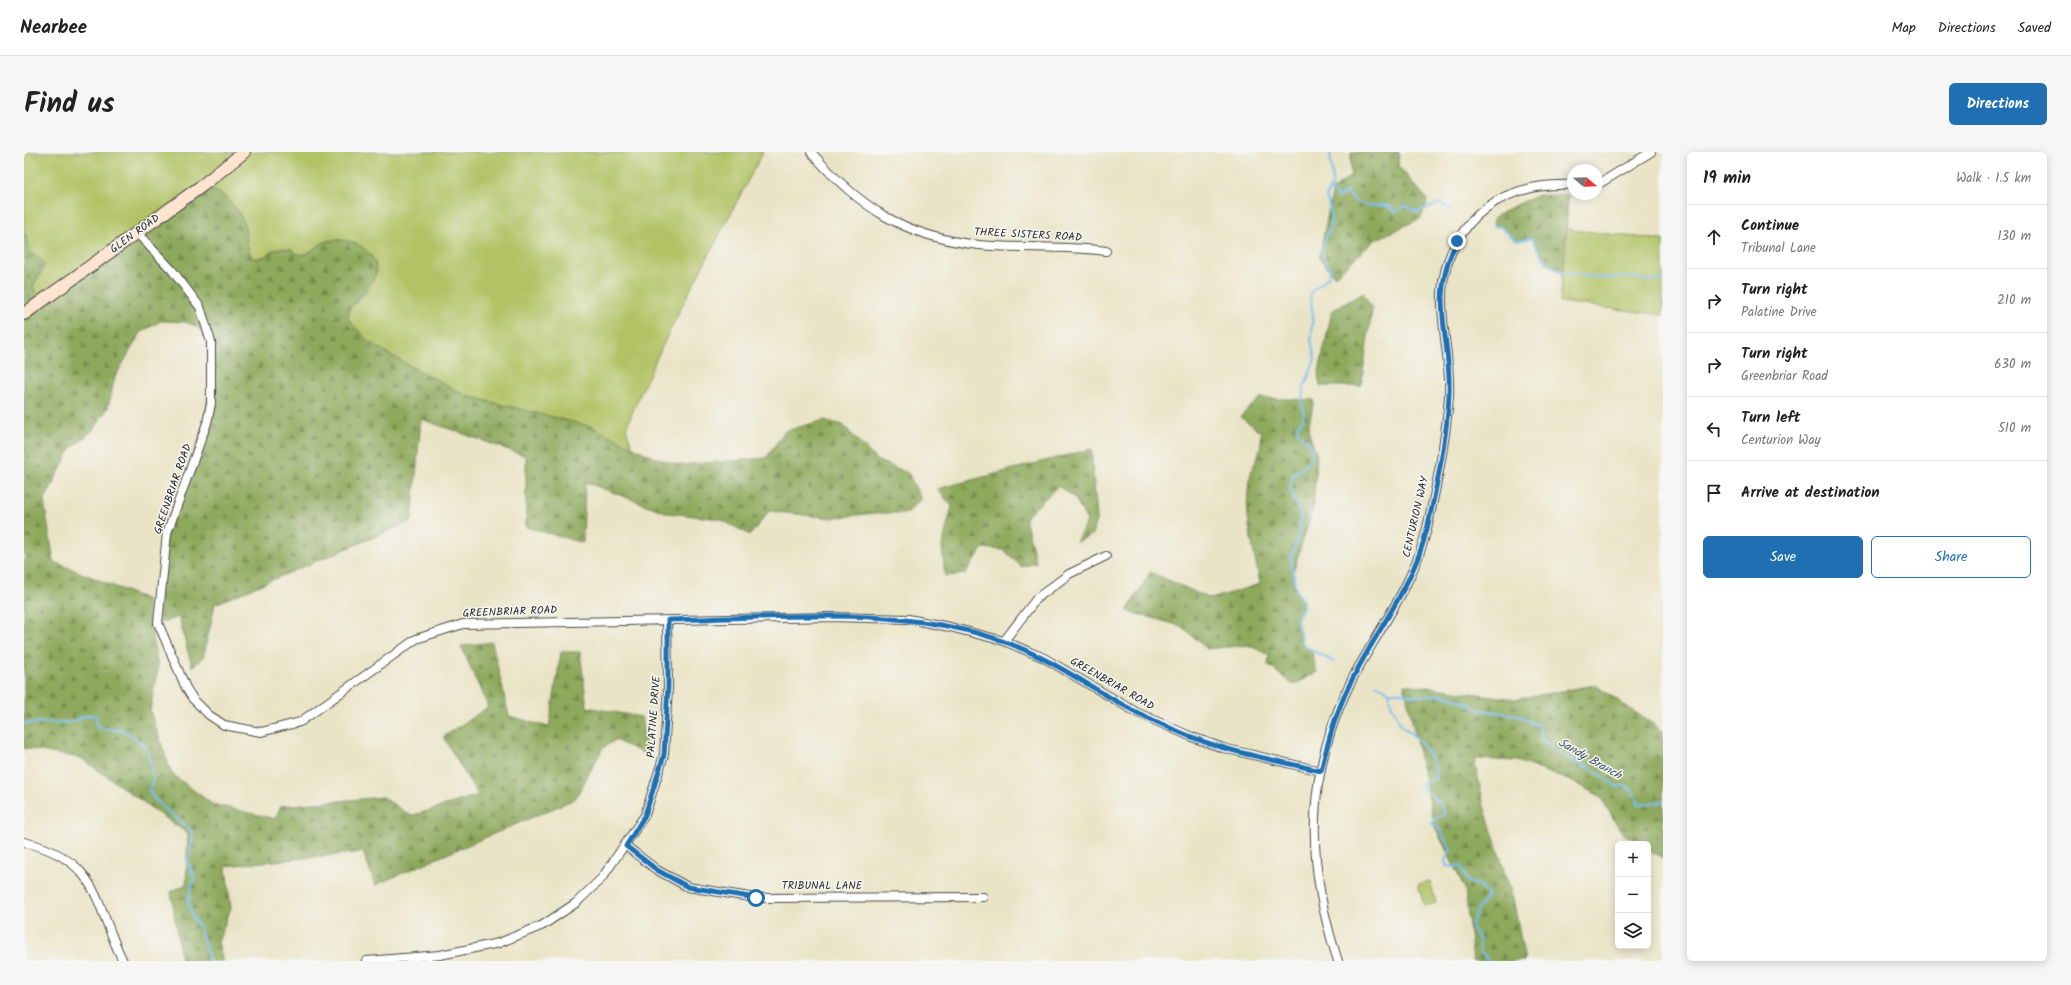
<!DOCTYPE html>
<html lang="en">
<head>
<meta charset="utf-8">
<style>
  :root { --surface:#fff; --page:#f6f6f6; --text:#222; --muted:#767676; --line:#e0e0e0; --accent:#1f6fb2 }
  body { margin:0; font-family:Kalam,sans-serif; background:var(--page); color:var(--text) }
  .controls { position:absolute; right:12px; bottom:12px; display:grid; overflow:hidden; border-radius:6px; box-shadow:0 2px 10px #0003 }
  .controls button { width:36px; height:36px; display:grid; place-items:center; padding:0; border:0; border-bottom:1px solid var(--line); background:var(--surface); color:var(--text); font:20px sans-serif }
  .compass { position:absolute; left:1543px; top:12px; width:36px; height:36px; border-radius:50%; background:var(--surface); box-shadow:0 2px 10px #0003; rotate:109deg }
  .stop { position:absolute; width:12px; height:12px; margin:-9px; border:3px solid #1f6fb2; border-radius:50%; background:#fff }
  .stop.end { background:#1f6fb2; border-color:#fff; box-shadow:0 1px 4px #0008 }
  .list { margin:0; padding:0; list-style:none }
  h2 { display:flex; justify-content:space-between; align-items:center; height:52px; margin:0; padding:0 16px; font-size:17px }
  h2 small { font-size:13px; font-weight:400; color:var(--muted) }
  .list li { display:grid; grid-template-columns:26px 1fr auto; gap:12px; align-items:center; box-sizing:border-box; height:64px; padding:0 16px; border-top:1px solid var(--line) }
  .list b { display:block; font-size:15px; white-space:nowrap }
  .list p { margin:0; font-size:13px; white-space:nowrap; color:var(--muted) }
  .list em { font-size:13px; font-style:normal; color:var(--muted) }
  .actions { display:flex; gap:8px; padding:12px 16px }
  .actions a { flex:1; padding:9px 0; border:1px solid var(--accent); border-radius:6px; text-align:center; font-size:14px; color:var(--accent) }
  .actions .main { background:var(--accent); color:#fff }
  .icon { flex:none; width:22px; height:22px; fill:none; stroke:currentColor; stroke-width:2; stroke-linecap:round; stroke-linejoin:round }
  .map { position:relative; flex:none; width:1639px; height:809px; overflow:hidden; border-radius:6px }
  header { display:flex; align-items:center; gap:24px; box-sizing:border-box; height:56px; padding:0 20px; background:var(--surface); border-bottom:1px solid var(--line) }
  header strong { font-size:19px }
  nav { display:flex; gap:22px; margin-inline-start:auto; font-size:14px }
  .intro { display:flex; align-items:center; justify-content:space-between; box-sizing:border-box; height:96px; padding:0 24px }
  h1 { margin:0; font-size:28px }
  .button { padding:10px 18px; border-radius:6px; background:var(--accent); color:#fff; font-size:14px; font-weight:700 }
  main { display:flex; gap:24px; padding:0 24px }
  aside { flex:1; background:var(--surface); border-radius:6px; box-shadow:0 2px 10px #0003 }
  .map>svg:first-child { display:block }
  .green { fill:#b2c366; stroke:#6e7748 }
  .forest { fill:url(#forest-firs); stroke:#5c6a43 }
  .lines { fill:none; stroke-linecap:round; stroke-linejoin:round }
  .stream { stroke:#79bef0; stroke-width:2 }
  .street-casing { stroke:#484742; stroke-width:10 }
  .secondary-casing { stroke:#484742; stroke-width:14 }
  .street { stroke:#fff; stroke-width:8 }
  .secondary { stroke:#fde4d1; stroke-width:12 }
  .route { stroke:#1f6fb2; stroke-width:5 }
  .labels { text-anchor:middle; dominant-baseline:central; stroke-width:3; stroke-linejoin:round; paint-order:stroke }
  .street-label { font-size:11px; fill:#2b2b2b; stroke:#f6f6f2 }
  .water-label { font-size:12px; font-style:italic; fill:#425766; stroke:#f6f6f2 }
</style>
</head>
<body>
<header>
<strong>Nearbee</strong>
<nav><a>Map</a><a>Directions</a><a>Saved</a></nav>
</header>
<div class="intro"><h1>Find us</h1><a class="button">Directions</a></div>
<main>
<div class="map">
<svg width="1639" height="809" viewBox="0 0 1639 809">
  <defs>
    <pattern id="forest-firs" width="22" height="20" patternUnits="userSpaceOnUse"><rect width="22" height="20" fill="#8da95b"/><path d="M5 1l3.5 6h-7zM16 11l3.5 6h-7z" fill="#738a4b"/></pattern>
  </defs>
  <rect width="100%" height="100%" fill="#f6f6f2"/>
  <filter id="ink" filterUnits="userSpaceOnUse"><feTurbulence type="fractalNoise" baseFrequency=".025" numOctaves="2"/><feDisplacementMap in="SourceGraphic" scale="8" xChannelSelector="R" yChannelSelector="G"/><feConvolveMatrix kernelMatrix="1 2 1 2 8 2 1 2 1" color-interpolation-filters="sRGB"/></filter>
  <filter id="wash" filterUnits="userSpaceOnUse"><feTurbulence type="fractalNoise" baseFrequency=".012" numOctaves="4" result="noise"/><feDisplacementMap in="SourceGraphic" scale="16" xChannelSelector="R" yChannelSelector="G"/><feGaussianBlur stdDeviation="0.9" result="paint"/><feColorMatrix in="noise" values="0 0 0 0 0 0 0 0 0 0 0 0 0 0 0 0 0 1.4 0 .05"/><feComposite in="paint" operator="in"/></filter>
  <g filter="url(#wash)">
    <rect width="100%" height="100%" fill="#eae4c6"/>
    <path class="green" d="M0,0H739C692,91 640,181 602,276L609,297L569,275L443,244L366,203L347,191L330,174L324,167L326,156L343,139L329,90C320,88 311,86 303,89C289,94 281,111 267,97L249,98L242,104L230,107C220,97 223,80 218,67C214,56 204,48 196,41L20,147L13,144L9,134L19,118L13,104L6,101L4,87L0,81Z
      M1542,77L1639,88V163L1536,150Z
      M1406,729L1412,751L1400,754L1394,732Z"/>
    <path class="forest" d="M1327,0H1375L1374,14L1404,48L1397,66L1351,88L1311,124L1295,106L1309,37L1327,24Z
      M179,33C200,41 218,57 222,81C224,91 222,99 230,107C233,106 239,106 242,104C248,101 251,96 259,96C267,97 271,102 279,103C289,101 295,90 306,89C320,87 333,89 343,99C366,122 340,137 327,155C324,158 325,163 324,167L330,174L347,191L366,203L443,244L569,275L629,305L656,313L742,306L761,279L800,268L819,273L852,308L884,321L897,347L883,361H850L808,366L745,359L726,383L696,367L644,361L561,330L559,391L502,375V304L397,267L388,369L191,452L179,506L168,515L155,465L134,471L143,381L180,270L188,223L187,190L172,174L162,170L137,169L117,180L91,225L84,256L69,278L46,298L20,349L30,410L122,447L134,516L126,559L148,622L188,652L251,667L257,654L359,645L387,664L454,643L419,585L464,555L437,494L468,490L485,564L525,575L537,500H556L563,555L617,565L623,603L591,588L579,596L551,647L351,733L339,700L202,714L207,756L194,790L199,809H157L147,740L162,732L164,682L57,606L0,596V81L4,87L6,101C32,116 15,115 9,134L13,144L20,146Z
      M1515,43H1544L1540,121L1523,112L1508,86L1492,89L1477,75L1469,74L1470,65L1492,53Z
      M1339,141L1348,157L1337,234H1296L1294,224L1308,159Z
      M1236,246L1290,248L1284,278L1293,305L1289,356L1269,420L1272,438L1279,449V455L1273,467L1275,478L1279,492L1287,498L1293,520L1269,533L1244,513L1245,503L1224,493L1183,497L1157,474L1103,459L1126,420L1187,447L1236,432C1230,397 1218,361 1226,325C1230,307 1239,301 1237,280L1216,265Z
      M1067,297L1073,364L1068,383L1052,390L1063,369L1051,346L1034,334L1001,366L1012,411L998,415L979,398L959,396L941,422L921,424L918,394L928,354L913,337Z
      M1380,532L1492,547L1571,533L1639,579V706L1624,697V692H1616L1598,681L1576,644L1547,629L1493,609L1450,607L1460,654L1489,746L1501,809H1449L1441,737L1411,675Z"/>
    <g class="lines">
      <path class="stream" d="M1306,0L1309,31L1302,45C1305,53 1308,61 1307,70C1304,90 1288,95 1306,116L1305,124L1286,141L1289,164L1287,188L1291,207L1279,239L1278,249L1280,260L1279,268L1273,274L1274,280C1277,284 1282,287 1285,291C1295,303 1280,317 1270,321L1266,337L1276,362V377L1267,407L1272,438L1279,449V455L1273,467L1275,478L1279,492L1287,498L1312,511
        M1305,37L1314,46L1322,40C1334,56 1347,53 1365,54L1371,60L1381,54L1393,60L1416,51L1428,59
        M1469,74L1477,75L1492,89L1508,86L1513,96L1523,112L1540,121L1579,126L1610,125L1622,129L1639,128
        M1352,532L1365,540H1376L1387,544L1416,543L1431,546L1456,558L1493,563L1514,574L1518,588L1544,607L1566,616L1593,635L1600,634L1607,637L1615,652L1639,650
        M1365,540L1367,552L1377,573L1396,589L1411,613L1412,626L1399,631L1398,636C1409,643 1417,650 1421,663L1411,666L1408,672L1414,675L1427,698L1421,707L1422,714H1437L1444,730L1455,733L1464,742C1462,748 1459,750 1455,755C1453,758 1450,768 1447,773L1455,786L1456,800L1464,809
        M0,571L48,570L63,563L72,564L73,576L98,578L111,586L123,598L129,626L125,639C132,653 157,668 168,680V691L163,710L170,724L164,750L169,766L176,776L185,809"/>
    </g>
  </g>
  <g filter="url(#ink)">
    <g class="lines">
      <defs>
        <path id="street" d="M787,0C835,55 880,85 955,93C997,97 1040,93 1082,99
          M1573,33L1627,0
          M113,81L148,118L176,155L187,190V252L183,271L143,381L134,471L162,536L169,547L185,563L200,573L237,580L276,570L392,487L439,472L808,465L884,467L926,475L980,489L1020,506L1112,560L1168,585L1199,596L1297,619
          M980,489L1013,446L1045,422L1082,404
          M0,690C76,708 70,751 99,809
          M602,694L633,718L664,735L732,746L959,745
          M343,809L416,803L475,791L519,773L552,751L578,726L621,663L640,603L644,535L643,468
          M1314,809C1295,752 1285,693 1294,633C1300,594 1313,555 1332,520C1358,473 1391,429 1403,376C1413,333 1422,288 1425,244C1428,189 1403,144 1432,91C1457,46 1500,31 1549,33"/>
        <path id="secondary" d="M0,162L179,33L220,0"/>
      </defs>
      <use href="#street" class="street-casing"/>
      <use href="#secondary" class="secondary-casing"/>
      <use href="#street" class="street"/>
      <use href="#secondary" class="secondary"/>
    </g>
  </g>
  <g class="lines" filter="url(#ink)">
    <path class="route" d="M732,746L664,735L633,718L602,694L621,663L640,603L644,535V468C752,466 877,452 981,490C1029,507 1069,538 1114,561C1142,574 1170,588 1200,596C1231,605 1264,611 1297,619C1305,585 1314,553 1331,522C1356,474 1390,431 1403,377C1413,334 1423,287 1425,243C1428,183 1403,148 1433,89"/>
  </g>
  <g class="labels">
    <g class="street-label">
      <text transform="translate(111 82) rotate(-36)">GLEN ROAD</text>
      <text transform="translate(1004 83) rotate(3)">THREE SISTERS ROAD</text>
      <text transform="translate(149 337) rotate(-71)">GREENBRIAR ROAD</text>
      <text transform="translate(1392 365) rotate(-77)">CENTURION WAY</text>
      <text transform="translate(486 460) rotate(-2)">GREENBRIAR ROAD</text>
      <text transform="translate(1088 532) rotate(30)">GREENBRIAR ROAD</text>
      <text transform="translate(630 565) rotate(-86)">PALATINE DRIVE</text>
      <text x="798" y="734">TRIBUNAL LANE</text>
    </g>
    <g class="water-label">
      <text transform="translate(1566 607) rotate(30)">Sandy Branch</text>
    </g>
  </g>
</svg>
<div class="controls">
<button>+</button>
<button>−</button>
<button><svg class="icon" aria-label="layers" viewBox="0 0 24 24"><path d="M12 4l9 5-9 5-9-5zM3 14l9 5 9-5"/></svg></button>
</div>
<svg class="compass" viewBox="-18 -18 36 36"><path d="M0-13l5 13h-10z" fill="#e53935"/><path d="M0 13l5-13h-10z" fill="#767676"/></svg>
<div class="stop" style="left:732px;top:746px"></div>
<div class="stop end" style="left:1433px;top:89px"></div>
</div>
<aside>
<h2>19 min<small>Walk · 1.5 km</small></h2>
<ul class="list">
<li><svg class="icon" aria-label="ahead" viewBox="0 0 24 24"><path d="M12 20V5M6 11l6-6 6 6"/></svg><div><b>Continue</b><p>Tribunal Lane</p></div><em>130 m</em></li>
<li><svg class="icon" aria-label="right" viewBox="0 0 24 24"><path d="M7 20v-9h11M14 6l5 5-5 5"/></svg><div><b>Turn right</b><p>Palatine Drive</p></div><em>210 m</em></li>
<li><svg class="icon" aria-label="right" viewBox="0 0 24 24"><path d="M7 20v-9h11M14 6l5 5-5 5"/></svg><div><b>Turn right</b><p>Greenbriar Road</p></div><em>630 m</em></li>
<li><svg class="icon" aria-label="left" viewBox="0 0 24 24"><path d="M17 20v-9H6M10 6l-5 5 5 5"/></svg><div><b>Turn left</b><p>Centurion Way</p></div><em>510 m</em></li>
<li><svg class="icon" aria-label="arrive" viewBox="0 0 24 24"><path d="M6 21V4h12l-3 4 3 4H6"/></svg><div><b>Arrive at destination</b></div></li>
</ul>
<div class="actions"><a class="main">Save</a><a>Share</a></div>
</aside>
</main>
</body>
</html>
